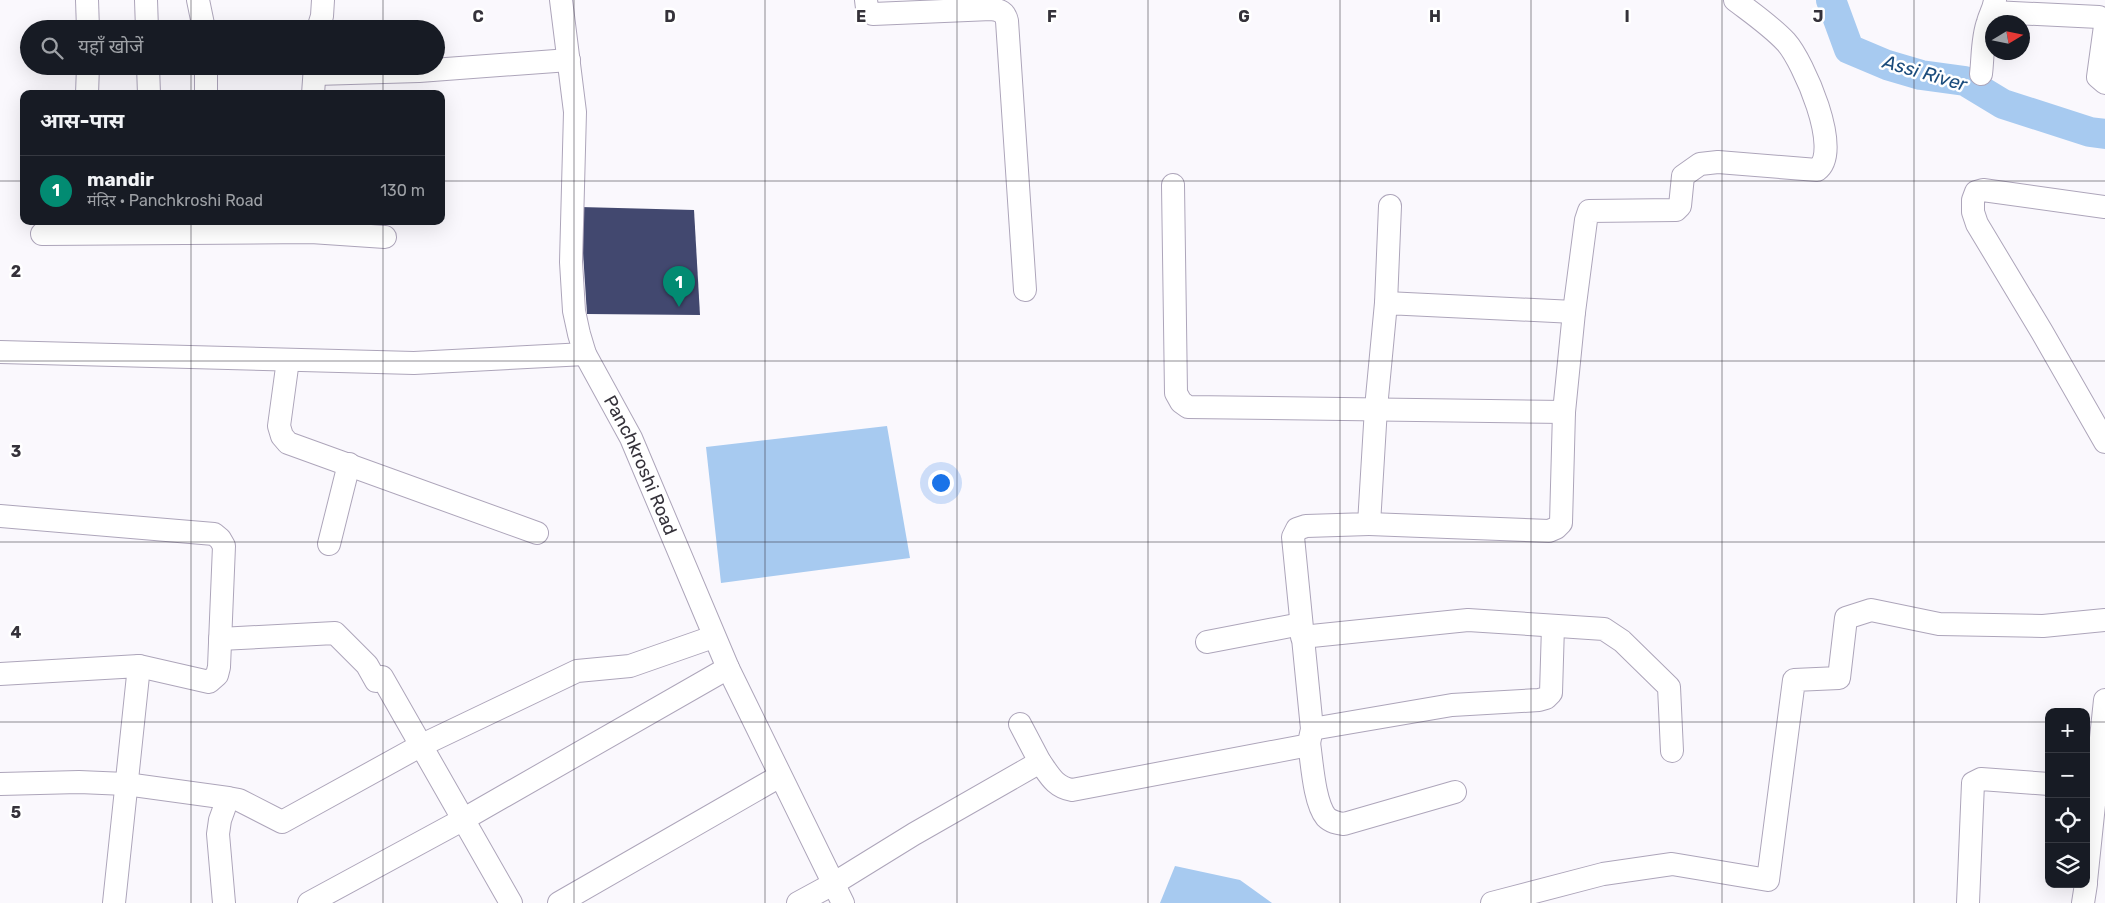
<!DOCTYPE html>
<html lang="hi">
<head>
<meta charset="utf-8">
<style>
  :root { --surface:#171b24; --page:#20242c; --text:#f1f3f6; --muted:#9ea1a6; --line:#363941; --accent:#028b72 }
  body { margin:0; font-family:Rubik,"Noto Sans Devanagari",sans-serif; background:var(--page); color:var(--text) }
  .controls { position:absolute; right:15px; bottom:15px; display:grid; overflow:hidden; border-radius:10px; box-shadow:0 5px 20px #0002 }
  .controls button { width:45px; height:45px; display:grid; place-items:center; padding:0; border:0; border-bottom:1px solid var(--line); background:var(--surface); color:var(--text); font:25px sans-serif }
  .compass { position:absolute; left:1985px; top:15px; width:45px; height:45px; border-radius:50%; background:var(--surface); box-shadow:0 5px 20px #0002; rotate:80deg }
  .you { position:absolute; left:940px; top:482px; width:18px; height:18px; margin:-12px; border:4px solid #fff; border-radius:50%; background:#1a73e8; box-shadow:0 0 0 8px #1a73e833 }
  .badge { display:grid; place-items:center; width:32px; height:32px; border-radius:50%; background:var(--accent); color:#fff; font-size:16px; font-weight:700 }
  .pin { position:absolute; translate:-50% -41px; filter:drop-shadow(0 1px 2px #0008) }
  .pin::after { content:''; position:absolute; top:26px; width:18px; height:15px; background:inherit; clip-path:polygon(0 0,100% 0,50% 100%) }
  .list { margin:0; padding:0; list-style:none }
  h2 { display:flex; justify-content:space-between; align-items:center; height:65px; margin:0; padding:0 20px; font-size:21px }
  h2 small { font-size:16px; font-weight:400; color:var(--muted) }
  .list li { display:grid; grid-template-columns:32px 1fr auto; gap:15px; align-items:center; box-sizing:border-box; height:70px; padding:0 20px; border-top:1px solid var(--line) }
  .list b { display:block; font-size:19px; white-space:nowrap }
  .list p { margin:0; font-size:16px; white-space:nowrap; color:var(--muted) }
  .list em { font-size:16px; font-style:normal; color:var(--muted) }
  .icon { flex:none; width:28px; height:28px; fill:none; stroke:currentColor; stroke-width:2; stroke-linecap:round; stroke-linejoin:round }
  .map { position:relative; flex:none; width:2105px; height:903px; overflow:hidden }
  .search { position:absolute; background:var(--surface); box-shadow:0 5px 20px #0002; left:20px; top:20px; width:425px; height:55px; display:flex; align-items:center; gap:12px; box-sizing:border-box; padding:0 18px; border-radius:28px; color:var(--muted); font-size:19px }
  .panel { position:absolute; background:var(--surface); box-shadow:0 5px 20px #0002; left:20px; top:90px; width:425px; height:135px; border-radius:10px }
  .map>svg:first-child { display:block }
  .water { fill:#a7caf0 }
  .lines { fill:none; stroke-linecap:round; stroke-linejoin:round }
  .river { stroke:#a7caf0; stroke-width:30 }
  .building { fill:#42486f }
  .minor-casing { stroke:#ada5ba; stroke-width:24 }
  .minor { stroke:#fff; stroke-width:22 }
  .grid { fill:none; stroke:#35323a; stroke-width:1; stroke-opacity:0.55 }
  .labels { text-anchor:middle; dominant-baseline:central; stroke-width:5; stroke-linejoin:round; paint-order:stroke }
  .street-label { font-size:18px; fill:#35323a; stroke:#fff }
  .water-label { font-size:19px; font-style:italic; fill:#1b4c7c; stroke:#fff }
  .grid-label { font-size:16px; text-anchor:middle; font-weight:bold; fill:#35323a; stroke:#fff; stroke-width:5; stroke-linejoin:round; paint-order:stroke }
</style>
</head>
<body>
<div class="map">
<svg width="2105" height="903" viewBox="0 0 2105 903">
  <rect width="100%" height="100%" fill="#faf8fd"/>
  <path class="water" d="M887,426L910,558L721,583L706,447Z
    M1175,866L1240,880L1272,903H1160Z"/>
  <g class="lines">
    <path class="river" d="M1831,0L1849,49L1887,65L1921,75L1965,81L2003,104L2090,132L2105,134"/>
  </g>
  <path class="building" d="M580,207L694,210L700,315L587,314Z"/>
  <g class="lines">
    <defs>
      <g id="minor">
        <path d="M87,0L88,29"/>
        <path d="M146,0L147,29"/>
        <path d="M198,0L204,29"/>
        <path id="s1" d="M561,0L575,112L571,262L574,311L579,334L585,354L631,438L728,668L843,903"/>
        <path d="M866,0L867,8L873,14L991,9C1000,10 1005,12 1007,21L1025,290"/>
        <path d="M1993,12L2099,17L2103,20L2105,25"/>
        <path d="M2105,26L2098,77L2105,83"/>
        <path d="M318,29L322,16L323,0"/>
        <path d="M148,66L149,94"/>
        <path d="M316,74L419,71L569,60"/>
        <path d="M1981,74C1983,58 1982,38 1988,22C1990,14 1994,9 1995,0"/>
        <path d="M87,94L88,66"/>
        <path d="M206,94V66"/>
        <path d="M313,94L315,66"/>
        <path d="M1173,185L1176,393L1181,402L1188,407L1564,412"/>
        <path d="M2105,207L1983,190L1976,192L1973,200V212L1977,224L2042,332L2105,442"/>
        <path d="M42,234L311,232L385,237"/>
        <path d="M1386,303L1390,206"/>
        <path d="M0,352L414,363L585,354"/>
        <path d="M288,360L279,426L282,436L288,443L537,533"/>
        <path d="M0,516L214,534L220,539L224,546L219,667L217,675L209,682L139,666"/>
        <path d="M1369,524L1549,531L1556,528L1561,523L1564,412L1574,312"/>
        <path d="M329,544L349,464"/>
        <path d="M1302,637L1468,620L1604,629L1622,641L1669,687L1672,751"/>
        <path d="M220,639L335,633L367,665L376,681"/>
        <path d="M1207,642L1301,624"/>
        <path d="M0,674L139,666L114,903"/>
        <path d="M382,677L511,903"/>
        <path d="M1020,724L1040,762"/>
        <path d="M1312,729L1452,705L1539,700L1546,698L1551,693L1553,626"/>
        <path d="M1309,743C1312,762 1314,802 1326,817C1331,822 1337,823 1344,824L1455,792"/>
        <path d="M0,784L79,782L126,784L228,798L239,800L282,822L420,746L577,671L630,666L713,637"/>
        <path d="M2086,881L2105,700"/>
        <path d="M224,903L218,834L220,820L228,798"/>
        <path d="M309,903L464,819L728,668"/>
        <path d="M559,903L780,776"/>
        <path d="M798,903L833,884L914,834L1040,762C1050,776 1055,787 1072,790L1304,746L1309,743L1312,729L1293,537L1297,529L1306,526L1369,524L1376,408L1386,303L1574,312L1586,220L1589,211L1676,210L1680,206L1683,176L1700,164L1718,162L1817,170C1843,151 1803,61 1786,42C1771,26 1752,13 1735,0"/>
        <path d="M1492,903L1603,874L1672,864L1768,880L1794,680L1839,678L1846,618L1871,610L1939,624L2043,626L2105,620"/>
        <path d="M1968,903L1973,783L1981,779L2049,784"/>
        <path d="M2083,903L2086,884"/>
      </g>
    </defs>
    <use href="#minor" class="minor-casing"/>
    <use href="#minor" class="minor"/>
  </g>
  <path class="grid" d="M191,0V29M383,0V29M574,0V903M765,0V903M957,0V903M1148,0V903M1340,0V903M1531,0V903M1722,0V903M1914,0V903M191,66V94M383,66V94M0,181H24M441,181H2105M191,221V903M383,221V903M0,361H2105M0,542H2105M0,722H2049M2086,722H2105"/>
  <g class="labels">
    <g class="street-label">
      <text stroke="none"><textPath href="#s1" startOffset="481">Panchkroshi Road</textPath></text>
    </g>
    <g class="water-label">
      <text transform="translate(1925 73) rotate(16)">Assi River</text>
    </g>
  </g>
  <g class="grid-label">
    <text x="478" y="22">C</text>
    <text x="670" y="22">D</text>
    <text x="861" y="22">E</text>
    <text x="1052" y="22">F</text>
    <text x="1244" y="22">G</text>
    <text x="1435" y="22">H</text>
    <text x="1627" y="22">I</text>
    <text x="1818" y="22">J</text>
    <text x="16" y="277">2</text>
    <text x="16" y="457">3</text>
    <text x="16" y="638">4</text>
    <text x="16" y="818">5</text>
  </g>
</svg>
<div class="controls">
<button>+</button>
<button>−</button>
<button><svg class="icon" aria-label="locate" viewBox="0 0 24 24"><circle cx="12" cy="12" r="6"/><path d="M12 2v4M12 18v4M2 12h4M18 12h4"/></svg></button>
<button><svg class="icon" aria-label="layers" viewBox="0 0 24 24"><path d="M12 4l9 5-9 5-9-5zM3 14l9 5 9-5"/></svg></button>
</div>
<svg class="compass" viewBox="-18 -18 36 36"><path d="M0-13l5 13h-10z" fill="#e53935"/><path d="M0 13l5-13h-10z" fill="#9ea1a6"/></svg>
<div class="you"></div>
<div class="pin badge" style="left:679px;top:307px">1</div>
<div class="search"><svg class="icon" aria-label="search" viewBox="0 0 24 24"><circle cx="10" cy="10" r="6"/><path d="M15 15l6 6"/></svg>यहाँ खोजें</div>
<section class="panel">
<h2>आस-पास<small></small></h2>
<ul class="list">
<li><span class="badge">1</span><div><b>mandir</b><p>मंदिर · Panchkroshi Road</p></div><em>130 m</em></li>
</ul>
</section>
</div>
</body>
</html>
